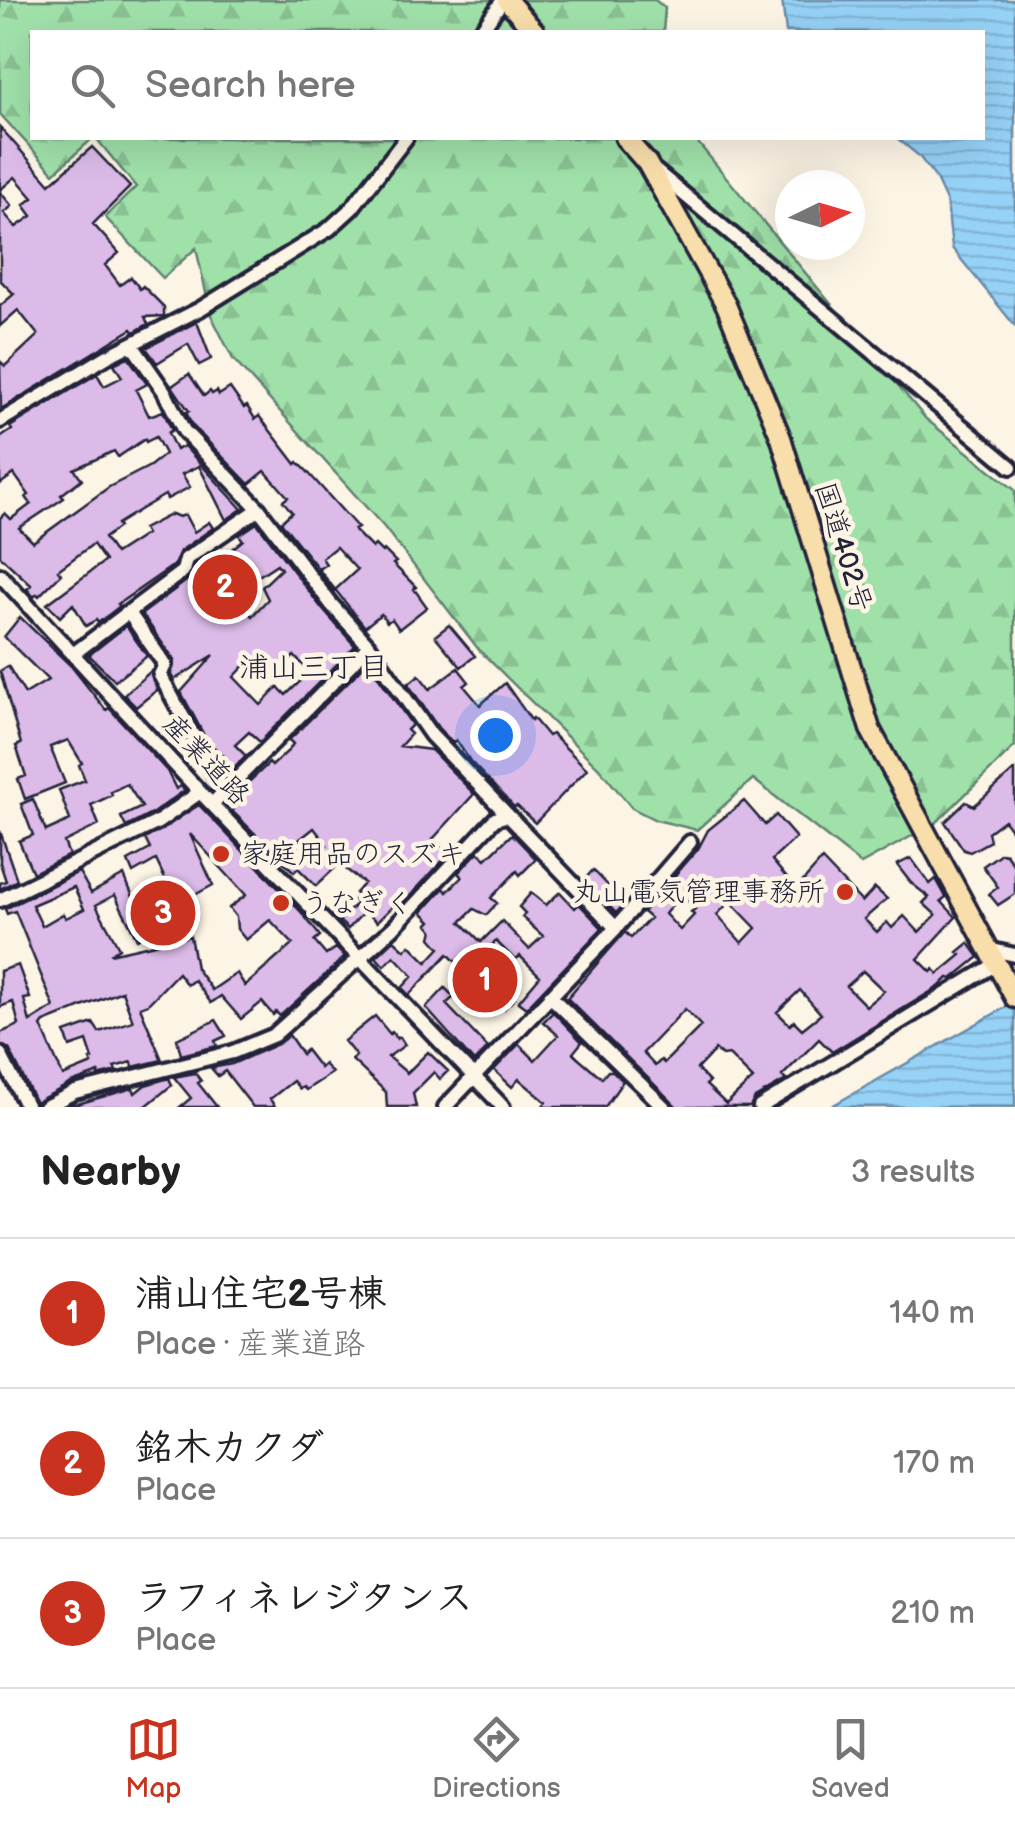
<!DOCTYPE html>
<html lang="en">
<head>
<meta charset="utf-8">
<style>
  :root { --surface:#fff; --page:#f6f6f6; --text:#222; --muted:#767676; --line:#e0e0e0; --accent:#c8321e }
  body { margin:0; font-family:"Balsamiq Sans","Klee One",sans-serif; background:var(--page); color:var(--text) }
  .compass { position:absolute; left:775px; top:170px; width:90px; height:90px; border-radius:50%; background:var(--surface); box-shadow:0 10px 40px #0002; rotate:85deg }
  .you { position:absolute; left:495px; top:735px; width:35px; height:35px; margin:-25px; border:8px solid #fff; border-radius:50%; background:#1a73e8; box-shadow:0 0 0 15px #1a73e833 }
  .badge { display:grid; place-items:center; width:65px; height:65px; border-radius:50%; background:var(--accent); color:#fff; font-size:32px; font-weight:700 }
  .pin { position:absolute; translate:-50% -50%; border:5px solid #fff; box-shadow:0 2px 10px #0006 }
  .list { margin:0; padding:0; list-style:none }
  h2 { display:flex; justify-content:space-between; align-items:center; height:130px; margin:0; padding:0 40px; font-size:42px }
  h2 small { font-size:32px; font-weight:400; color:var(--muted) }
  .list li { display:grid; grid-template-columns:65px 1fr auto; gap:30px; align-items:center; box-sizing:border-box; height:150px; padding:0 40px; border-top:2px solid var(--line) }
  .list b { display:block; font-size:38px; white-space:nowrap }
  .list p { margin:0; font-size:32px; white-space:nowrap; color:var(--muted) }
  .list em { font-size:32px; font-style:normal; color:var(--muted) }
  .icon { flex:none; width:55px; height:55px; fill:none; stroke:currentColor; stroke-width:2; stroke-linecap:round; stroke-linejoin:round }
  .map { position:relative; flex:none; width:1015px; height:1107px; overflow:hidden }
  .search { position:absolute; background:var(--surface); box-shadow:0 10px 40px #0002; left:30px; right:30px; top:30px; height:110px; display:flex; align-items:center; gap:25px; box-sizing:border-box; padding:0 35px; border-radius:0px; color:var(--muted); font-size:38px }
  .sheet { height:580px; background:var(--surface) }
  nav { display:flex; justify-content:space-around; align-items:center; box-sizing:border-box; height:140px; border-top:2px solid var(--line); background:var(--surface); font-size:28px; color:var(--muted) }
  nav a { display:grid; justify-items:center; gap:5px }
  nav .on { color:var(--accent) }
  .map>svg:first-child { display:block }
  .forest { fill:url(#forest-firs); stroke:#618272; stroke-width:2.5 }
  .water { fill:url(#water-rules); stroke:#688bab; stroke-width:2.5 }
  .building { fill:#dcbbe8; stroke:#22223b; stroke-width:2.5; fill-rule:evenodd }
  .lines { fill:none; stroke-linecap:round; stroke-linejoin:round }
  .minor-casing { stroke:#22223b; stroke-width:20 }
  .highway-casing { stroke:#22223b; stroke-width:25 }
  .minor { stroke:#fcf5e5; stroke-width:12 }
  .highway { stroke:#f8deab; stroke-width:18 }
  .poi-dot { fill:#c8321e; stroke:#fcf5e5; stroke-width:4 }
  .labels { text-anchor:middle; dominant-baseline:central; stroke-width:9; stroke-linejoin:round; paint-order:stroke }
  .street-label { font-size:28px; fill:#22223b; stroke:#fcf5e5 }
  .poi-label { font-size:28px; fill:#22223b; stroke:#fcf5e5; text-anchor:start }
  .neighbourhood-label { font-size:30px; fill:#22223b; stroke:#fcf5e5 }
</style>
</head>
<body>
<div class="map">
<svg width="1015" height="1107" viewBox="0 0 1015 1107">
  <defs>
    <pattern id="forest-firs" width="22" height="20" patternUnits="userSpaceOnUse" patternTransform="scale(2.5)"><rect width="22" height="20" fill="#a0e1aa"/><path d="M5 1l3.5 6h-7zM16 11l3.5 6h-7z" fill="#8ac193"/></pattern>
    <pattern id="water-rules" width="6" height="5" patternUnits="userSpaceOnUse" patternTransform="scale(2.5)"><rect width="6" height="5" fill="#96d1f6"/><path d="M0 2.5h6" fill="none" stroke="#81b3d4"/></pattern>
  </defs>
  <rect width="100%" height="100%" fill="#fcf5e5"/>
  <filter id="ink" filterUnits="userSpaceOnUse"><feTurbulence type="fractalNoise" baseFrequency=".01" numOctaves="2"/><feDisplacementMap in="SourceGraphic" scale="20" xChannelSelector="R" yChannelSelector="G"/><feConvolveMatrix kernelMatrix="1 2 1 2 8 2 1 2 1" color-interpolation-filters="sRGB"/></filter>
  <g filter="url(#ink)">
    <path class="forest" d="M0,0H655L665,8L663,32H32V138H93L54,173L0,114Z
      M96,138H694L926,419L1015,490V746L937,822L861,864L753,779L697,830L656,820L632,808L599,768L479,650L384,527L233,359L211,315L196,248L163,278L105,217L136,187Z"/>
    <path class="water" d="M782,0H1015V326L952,248L947,203L935,177L919,156L897,138H982V32H786Z
      M1015,1002V1107H830Z"/>
    <path class="building" d="M0,127L50,184L92,147L130,187L93,224L119,253L105,265L120,285L131,277L140,289L143,286L164,307V316L145,317L148,324L134,332L132,329L1,409L0,361L5,366L38,335L18,310L0,326V306L14,294L0,280V192L12,206L4,213L16,227L32,216L24,205L33,198L15,177L0,190Z
      M197,322L211,359L199,365L188,344L157,363L146,348Z
      M128,357L147,384L136,390L149,416L163,411L172,430L168,433L176,450L184,446L242,509L226,520L199,466L182,474L190,487L167,499L165,495L141,509L117,524L119,527L104,538L115,554L146,534L143,529L172,514L179,517L185,515L194,532L209,522L213,528L180,551L174,565L118,604L120,606L98,623L96,620L86,626L73,604L60,617L47,604L105,561L93,544L58,570L61,574L39,596L37,594L34,597L27,589L31,585L0,556V518L5,513L11,519L31,504L26,497L29,495L14,474L0,484V438L12,430L10,427L97,374L104,386L122,377L114,364ZM156,437L165,454L150,466L109,487L33,542L19,528L64,498L61,495L82,479L74,469L114,451L118,457L145,439L146,442Z
      M189,374L204,396L210,391L212,394L217,391L219,395L230,388L244,408L247,406L255,419L259,416L296,464L298,462L305,469L358,528L354,530L372,548L375,545L382,552L384,550L396,562L393,564L416,587L414,589L427,607L399,629L392,619L387,622L381,614L365,627L281,522L292,512L283,501L288,497L265,471L249,484L192,425L186,412L189,411L172,386ZM336,547L357,570L334,591L317,570L326,564L322,558Z
      M257,523L323,610L355,646L260,742L249,732L235,745L246,756L226,775L220,764L226,758L207,741L181,692L214,655L174,680L171,675L174,660L142,614L189,579L195,565L206,557L211,565L218,560L243,540L239,535ZM277,564L281,569L262,587L268,599L252,616L245,609L241,614L238,610L228,619L219,602L239,589L237,585L252,575L254,579ZM294,656L310,672L286,695L278,687L261,705L234,677L251,659L263,672L272,663L280,671Z
      M20,617L71,666L106,710L109,708L167,771L176,789L181,786L185,790L153,813L126,827L121,817L142,807L127,784L111,792L112,795L91,805L99,825L64,842L69,855L33,873L19,841L33,835L21,804L33,799L46,831L70,820L59,790L85,780L79,765L82,763L68,740L50,747L65,783L25,799L18,779L26,776L16,746L21,744L0,671L8,666L25,694L48,680L4,637Z
      M449,625L475,656L461,667L435,636Z
      M126,626L147,656L115,681L89,655Z
      M368,662L412,725L407,730L411,734L400,746L431,750L474,794L433,839L448,855L408,898L398,906L395,904L377,922L365,911L348,929L339,921L357,903L354,900L358,896L355,893L364,883L339,864L316,886L298,868L294,872L232,811L239,804L232,798L269,763L272,766L289,750L293,744L289,740ZM314,828L327,845L310,861L294,844Z
      M458,668L469,682L464,686L480,705L505,683L531,720L533,718L548,736L552,734L587,769L535,823L517,806L514,807L470,761L456,740L453,743L439,729L408,684L419,675L430,689Z
      M151,671L157,690L136,707L124,695Z
      M1015,770V835L1004,820L988,832L990,841L970,852L964,850L945,822L966,802L974,806Z
      M744,801L765,825L776,815L796,838L772,860L796,889L822,860L862,902L875,888L887,899L864,919L877,932L887,922L892,928L904,916L919,932L936,915L923,903L929,897L911,883L897,865L911,858L930,884L936,879L946,897L941,901L956,917L918,959L931,972L934,969L938,974L961,955L958,952L969,943L979,957L952,979L948,978L940,986L832,1052L819,1039L782,1076L786,1080L755,1098L750,1107H677L567,998L625,932L631,938L650,918L643,912L698,849L708,830ZM681,894L695,909L691,912L694,915L680,930L665,914ZM730,901L756,928L742,943L717,915ZM863,971L884,991L866,1006L846,986ZM800,990L821,1014L802,1029L794,1021L790,1025L777,1012ZM685,1009L701,1026L664,1063L661,1060L655,1066L643,1053ZM715,1050L722,1056L729,1055L753,1079L726,1104L706,1085L709,1082L697,1069Z
      M199,805L302,913L320,936L314,941L326,955L336,948L345,957L280,1016L276,1012L273,1015L262,1002L241,1019L221,996L211,1003L194,980L187,985L178,973L148,1004L140,1007L162,1060L133,1067L132,1062L114,1067L116,1071L98,1076L99,1073L71,1083L36,1103L9,1049L0,1044V1033L19,1025L13,1002L0,1007V971L18,965L30,998L24,999L30,1022L54,1007L15,911L7,914L5,909L79,872L91,893L124,875L140,914L173,896L156,860L133,873L128,861L150,849L145,839ZM190,834L246,895L229,908L236,917L237,929L246,940L270,920L293,944L245,986L237,973L212,990L196,968L190,936L110,954L119,948L96,905L115,895L137,939L196,907L191,897L213,885ZM74,887L84,909L66,918L63,914L42,926L32,905ZM122,991L133,1021L99,1032L93,1023L65,1033L70,1047L87,1041L93,1059L90,1060L92,1064L63,1076L41,1026L44,1022Z
      M0,831L17,880L0,889V883L6,881L0,863Z
      M512,834L536,859L520,875L517,871L491,898L497,903L486,915L474,909L461,922L481,942L502,921L529,949L543,936L522,917L525,913L519,907L531,893L546,905L560,892L575,908L579,904L602,928L526,1008L518,1002L540,976L520,956L515,960L496,941L482,955L489,962L485,966L515,998L504,1009L448,954L409,995L402,988L413,976L394,956L384,966L376,957L394,940L405,950L410,945L427,962L440,948L431,938L433,930L428,924L431,921L422,912L444,888L447,892L462,877L458,873L478,852L486,859Z
      M1001,853L1006,854L1015,867V894L998,905L989,894L998,887L983,866Z
      M593,870L625,903L616,913L584,880Z
      M445,988L454,997L446,1004L488,1048L474,1062L426,1008Z
      M553,1012L582,1042L573,1053L602,1078L608,1071H613L623,1081L605,1107H542L546,1102L519,1079L512,1087L494,1070L519,1044L535,1060L558,1035L543,1022Z
      M375,1016L390,1034L392,1032L397,1039L400,1037L405,1045L388,1057L407,1073L428,1052L448,1071L440,1079L434,1072L413,1093L416,1107H387L386,1092L352,1060L356,1056L344,1041Z
      M216,1020L226,1036L215,1041L217,1046L181,1055L177,1039Z
      M289,1035L302,1054L306,1050L320,1068L324,1064L332,1073L306,1090L303,1087L300,1089L293,1081L270,1099L275,1107H253L225,1071L218,1076L211,1068L232,1064L278,1044Z
      M195,1073L201,1081L198,1083L217,1107H180L191,1098L174,1077Z
      M169,1078L172,1085L145,1107H67L133,1088L135,1093L145,1085Z"/>
    <g class="lines">
      <defs>
        <path id="minor" d="M480,32L503,0
          M656,171L1011,467
          M132,345L164,391L184,431L259,509L331,604L369,646L431,735L616,928
          M0,421L108,356L200,309L329,229L352,208L406,138
          M0,575L200,792L503,1107
          M130,614L165,665L160,675L224,792
          M73,654L183,571L186,559L259,509
          M212,804L369,646
          M0,900L158,822L200,792
          M988,949L1015,955
          M550,996L664,1107
          M0,1054L27,1107
          M45,1107L75,1092L233,1052L274,1035L393,928L495,819L508,815
          M445,1107L616,928L690,842
          M760,1107L996,964"/>
        <path id="highway" d="M507,0L535,32
          M625,138L647,163L726,305L781,438L870,729L1015,998"/>
      </defs>
      <use href="#minor" class="minor-casing"/>
      <use href="#highway" class="highway-casing"/>
      <use href="#minor" class="minor"/>
      <use href="#highway" class="highway"/>
    </g>
  </g>
  <g class="poi-dot">
    <circle cx="221" cy="854" r="10"/>
    <circle cx="845" cy="892" r="10"/>
    <circle cx="281" cy="903" r="10"/>
  </g>
  <g class="labels">
    <g class="street-label">
      <text transform="translate(843 547) rotate(73)">国道402号</text>
      <text transform="translate(206 760) rotate(47)">産業道路</text>
    </g>
    <g class="poi-label">
      <text x="241" y="854">家庭用品のスズキ</text>
      <text x="825" y="892" text-anchor="end">丸山電気管理事務所</text>
      <text x="301" y="903">うなぎく</text>
    </g>
    <g class="neighbourhood-label">
      <text x="314" y="668">浦山三丁目</text>
    </g>
  </g>
</svg>
<svg class="compass" viewBox="-18 -18 36 36"><path d="M0-13l5 13h-10z" fill="#e53935"/><path d="M0 13l5-13h-10z" fill="#767676"/></svg>
<div class="you"></div>
<div class="pin badge" style="left:485px;top:980px">1</div>
<div class="pin badge" style="left:225px;top:587px">2</div>
<div class="pin badge" style="left:163px;top:913px">3</div>
<div class="search"><svg class="icon" aria-label="search" viewBox="0 0 24 24"><circle cx="10" cy="10" r="6"/><path d="M15 15l6 6"/></svg>Search here</div>
</div>
<section class="sheet">
<h2>Nearby<small>3 results</small></h2>
<ul class="list">
<li><span class="badge">1</span><div><b>浦山住宅2号棟</b><p>Place · 産業道路</p></div><em>140 m</em></li>
<li><span class="badge">2</span><div><b>銘木カクダ</b><p>Place</p></div><em>170 m</em></li>
<li><span class="badge">3</span><div><b>ラフィネレジタンス</b><p>Place</p></div><em>210 m</em></li>
</ul>
</section>
<nav>
<a class="on"><svg class="icon" aria-label="map" viewBox="0 0 24 24"><path d="M3 6l6-2 6 2 6-2v14l-6 2-6-2-6 2zM9 4v14M15 6v14"/></svg>Map</a>
<a><svg class="icon" aria-label="directions" viewBox="0 0 24 24"><path d="M12 3l9 9-9 9-9-9zM9 14v-3h6M13 9l2 2-2 2"/></svg>Directions</a>
<a><svg class="icon" aria-label="saved" viewBox="0 0 24 24"><path d="M7 4h10v16l-5-4-5 4z"/></svg>Saved</a>
</nav>
</body>
</html>
